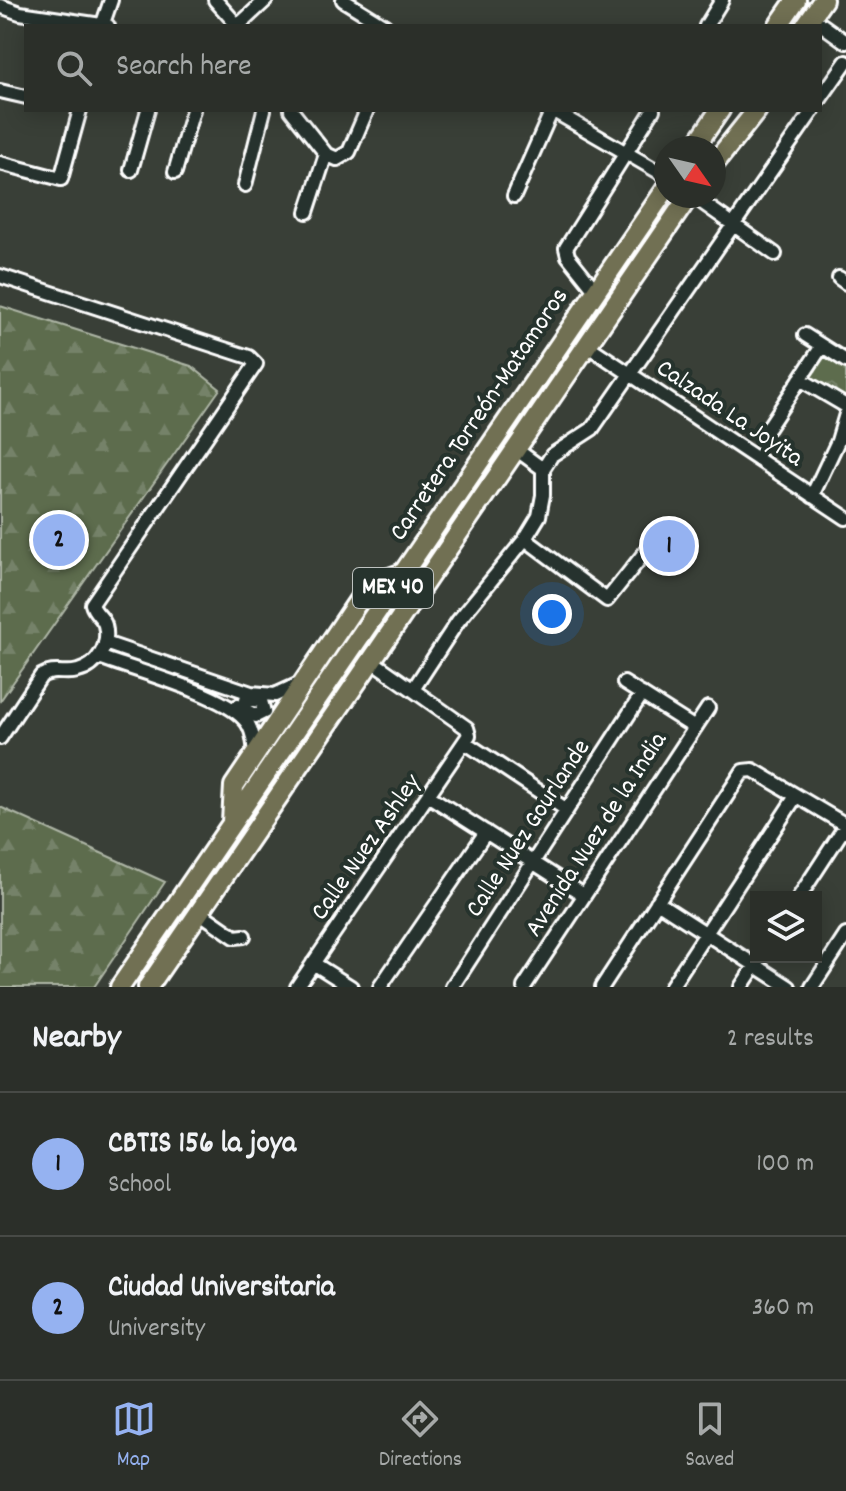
<!DOCTYPE html>
<html lang="en">
<head>
<meta charset="utf-8">
<style>
  :root { --surface:#2b2f29; --page:#373b35; --text:#f1f3f6; --muted:#a6a9a8; --line:#474a46; --accent:#95b2f1 }
  body { margin:0; font-family:Dekko,sans-serif; background:var(--page); color:var(--text) }
  .controls { position:absolute; right:24px; bottom:24px; display:grid; overflow:hidden; border-radius:0px; box-shadow:0 4px 20px #0003 }
  .controls button { width:72px; height:72px; display:grid; place-items:center; padding:0; border:0; border-bottom:2px solid var(--line); background:var(--surface); color:var(--text); font:40px sans-serif }
  .compass { position:absolute; left:654px; top:136px; width:72px; height:72px; border-radius:50%; background:var(--surface); box-shadow:0 4px 20px #0003; rotate:124deg }
  .you { position:absolute; left:552px; top:614px; width:28px; height:28px; margin:-20px; border:6px solid #fff; border-radius:50%; background:#1a73e8; box-shadow:0 0 0 12px #1a73e833 }
  .badge { display:grid; place-items:center; width:52px; height:52px; border-radius:50%; background:var(--accent); color:#111; font-size:26px; font-weight:700 }
  .pin { position:absolute; translate:-50% -50%; border:4px solid #fff; box-shadow:0 2px 8px #0006 }
  .list { margin:0; padding:0; list-style:none }
  h2 { display:flex; justify-content:space-between; align-items:center; height:104px; margin:0; padding:0 32px; font-size:34px }
  h2 small { font-size:26px; font-weight:400; color:var(--muted) }
  .list li { display:grid; grid-template-columns:52px 1fr auto; gap:24px; align-items:center; box-sizing:border-box; height:144px; padding:0 32px; border-top:2px solid var(--line) }
  .list b { display:block; font-size:30px; white-space:nowrap }
  .list p { margin:0; font-size:26px; white-space:nowrap; color:var(--muted) }
  .list em { font-size:26px; font-style:normal; color:var(--muted) }
  .icon { flex:none; width:44px; height:44px; fill:none; stroke:currentColor; stroke-width:2; stroke-linecap:round; stroke-linejoin:round }
  .map { position:relative; flex:none; width:846px; height:987px; overflow:hidden }
  .search { position:absolute; background:var(--surface); box-shadow:0 4px 20px #0003; left:24px; right:24px; top:24px; height:88px; display:flex; align-items:center; gap:20px; box-sizing:border-box; padding:0 28px; border-radius:0px; color:var(--muted); font-size:30px }
  .sheet { height:392px; background:var(--surface) }
  nav { display:flex; justify-content:space-around; align-items:center; box-sizing:border-box; height:112px; border-top:2px solid var(--line); background:var(--surface); font-size:22px; color:var(--muted) }
  nav a { display:grid; justify-items:center; gap:4px }
  nav .on { color:var(--accent) }
  .map>svg:first-child { display:block }
  .forest { fill:url(#forest-firs); stroke:#aeb6a6; stroke-width:2 }
  .park { fill:url(#park-crowns); stroke:#aeb6a6; stroke-width:2 }
  .lines { fill:none; stroke-linecap:round; stroke-linejoin:round }
  .minor-casing { stroke:#fff; stroke-width:18 }
  .highway-casing { stroke:#fff; stroke-width:24 }
  .minor { stroke:#26332d; stroke-width:12 }
  .highway { stroke:#716f52; stroke-width:18 }
  .labels { text-anchor:middle; dominant-baseline:central; stroke-width:8; stroke-linejoin:round; paint-order:stroke }
  .shield { fill:#26332d; stroke:#bec2c0; stroke-width:2 }
  .shield-label { font-size:24px; font-weight:bold; fill:#fff }
  .street-label { font-size:26px; fill:#fff; stroke:#26332d }
</style>
</head>
<body>
<div class="map">
<svg width="846" height="987" viewBox="0 0 846 987">
  <defs>
    <pattern id="forest-firs" width="22" height="20" patternUnits="userSpaceOnUse" patternTransform="scale(2)"><rect width="22" height="20" fill="#5d6c4e"/><path d="M5 1l3.5 6h-7zM16 11l3.5 6h-7z" fill="#758269"/></pattern>
    <pattern id="park-crowns" width="20" height="18" patternUnits="userSpaceOnUse" patternTransform="scale(2)"><rect width="20" height="18" fill="#5d6c4e"/><path d="M2 6a3 3 0 1 1 6 0M12 15a3 3 0 1 1 6 0" fill="none" stroke="#758269"/></pattern>
  </defs>
  <rect width="100%" height="100%" fill="#393f37"/>
  <filter id="ink" filterUnits="userSpaceOnUse"><feTurbulence type="fractalNoise" baseFrequency=".0125" numOctaves="2"/><feDisplacementMap in="SourceGraphic" scale="16" xChannelSelector="R" yChannelSelector="G"/><feConvolveMatrix kernelMatrix="1 2 1 2 8 2 1 2 1" color-interpolation-filters="sRGB"/></filter>
  <g filter="url(#ink)">
    <path class="forest" d="M0,306L191,366L220,389L0,701Z
      M0,807L165,882L94,987H0Z"/>
    <path class="park" d="M822,348L846,363V405L802,379Z"/>
    <g class="lines">
      <defs>
        <path id="minor" d="M215,0L238,26L266,0
          M343,0L385,26
          M0,6L20,13L108,26
          M818,22L846,42
          M102,26L111,0
          M706,26L722,0
          M0,91L26,97
          M820,99L846,62
          M291,110L326,154L337,159L349,152L367,110
          M552,110L666,176
          M0,163L61,179L80,110
          M131,170L148,110
          M175,172L193,110
          M245,185L264,110
          M514,196L552,110
          M693,196L775,254
          M307,212L326,154
          M0,276L249,357L256,364L92,604C94,613 103,617 105,625C110,645 98,666 78,671C65,675 54,668 41,676L0,738
          M839,278L846,283
          M596,291L568,256L566,248L653,110
          M805,335L846,361
          M588,346L846,518
          M800,379L846,406
          M768,428L822,346
          M517,450L543,469
          M812,496L838,441L846,414
          M525,539L607,600L646,551
          M105,643L251,693L275,695L297,685
          M99,657C134,670 222,694 244,719C253,728 254,743 255,755
          M624,683L695,728
          M414,688L458,621L525,539L539,516L543,495V469L552,455L592,429L813,110
          M238,706L256,716L264,712L261,701L246,699
          M466,743L567,810
          M429,796L584,895
          M799,897L846,825
          M657,902L789,987
          M199,912L235,937L244,936
          M313,963L351,987
          M297,987L469,735L467,728L372,661
          M380,987L486,832
          M452,987L642,694
          M524,987L708,708
          M602,987L743,771L753,770L846,825
          M671,987L796,796
          M741,987L761,957
          M812,987L846,935"/>
        <path id="highway" d="M778,26L796,0
          M805,26L823,0
          M694,148L720,110
          M714,164L757,110
          M232,822L234,786L365,591L376,583L403,573
          M120,987L666,189
          M148,987L689,196"/>
      </defs>
      <use href="#minor" class="minor-casing"/>
      <use href="#highway" class="highway-casing"/>
      <use href="#minor" class="minor"/>
      <use href="#highway" class="highway"/>
    </g>
  </g>
  <g class="labels">
    <rect class="shield" x="353" y="568" width="80" height="40" rx="6"/>
    <g class="shield-label">
      <text x="393" y="588">MEX 40</text>
    </g>
    <g class="street-label">
      <text transform="translate(729 414) rotate(34)">Calzada La Joyita</text>
      <text transform="translate(480 415) rotate(-56)">Carretera Torreón-Matamoros</text>
      <text transform="translate(529 829) rotate(-57)">Calle Nuez Gourlande</text>
      <text transform="translate(597 835) rotate(-57)">Avenida Nuez de la India</text>
      <text transform="translate(367 848) rotate(-55)">Calle Nuez Ashley</text>
    </g>
  </g>
</svg>
<div class="controls">
<button><svg class="icon" aria-label="layers" viewBox="0 0 24 24"><path d="M12 4l9 5-9 5-9-5zM3 14l9 5 9-5"/></svg></button>
</div>
<svg class="compass" viewBox="-18 -18 36 36"><path d="M0-13l5 13h-10z" fill="#e53935"/><path d="M0 13l5-13h-10z" fill="#a6a9a8"/></svg>
<div class="you"></div>
<div class="pin badge" style="left:669px;top:546px">1</div>
<div class="pin badge" style="left:59px;top:540px">2</div>
<div class="search"><svg class="icon" aria-label="search" viewBox="0 0 24 24"><circle cx="10" cy="10" r="6"/><path d="M15 15l6 6"/></svg>Search here</div>
</div>
<section class="sheet">
<h2>Nearby<small>2 results</small></h2>
<ul class="list">
<li><span class="badge">1</span><div><b>CBTIS 156 la joya</b><p>School</p></div><em>100 m</em></li>
<li><span class="badge">2</span><div><b>Ciudad Universitaria</b><p>University</p></div><em>360 m</em></li>
</ul>
</section>
<nav>
<a class="on"><svg class="icon" aria-label="map" viewBox="0 0 24 24"><path d="M3 6l6-2 6 2 6-2v14l-6 2-6-2-6 2zM9 4v14M15 6v14"/></svg>Map</a>
<a><svg class="icon" aria-label="directions" viewBox="0 0 24 24"><path d="M12 3l9 9-9 9-9-9zM9 14v-3h6M13 9l2 2-2 2"/></svg>Directions</a>
<a><svg class="icon" aria-label="saved" viewBox="0 0 24 24"><path d="M7 4h10v16l-5-4-5 4z"/></svg>Saved</a>
</nav>
</body>
</html>
